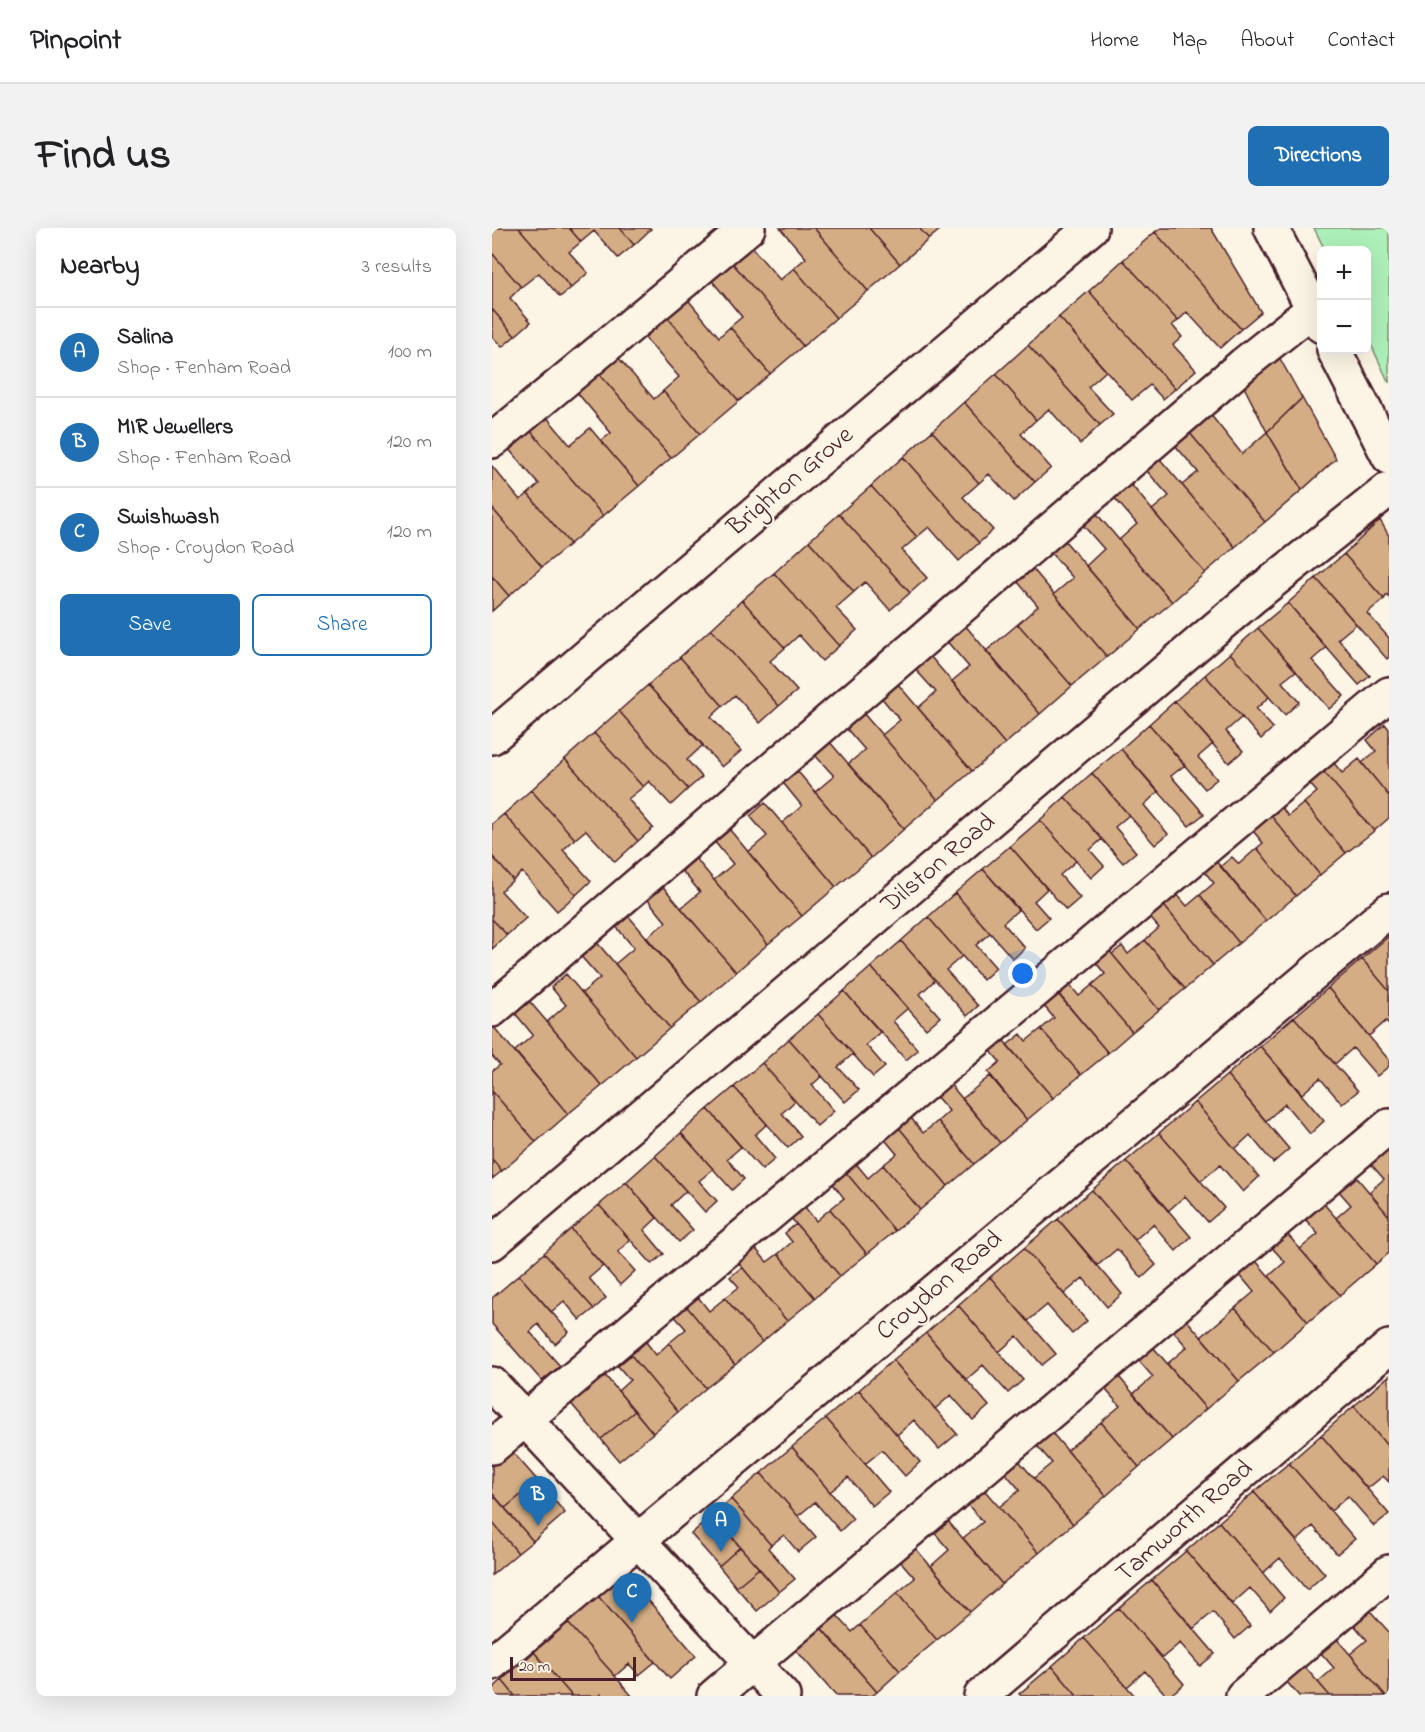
<!DOCTYPE html>
<html lang="en">
<head>
<meta charset="utf-8">
<style>
  :root { --surface:#fff; --page:#f2f2f2; --text:#202124; --muted:#757577; --line:#e0e0e0; --accent:#1f6fb2 }
  body { margin:0; font-family:"Indie Flower",sans-serif; background:var(--page); color:var(--text) }
  .controls { position:absolute; right:18px; top:18px; display:grid; overflow:hidden; border-radius:9px; box-shadow:0 6px 24px #0002 }
  .controls button { width:54px; height:54px; display:grid; place-items:center; padding:0; border:0; border-bottom:2px solid var(--line); background:var(--surface); color:var(--text); font:30px sans-serif }
  .scale { position:absolute; left:18px; bottom:15px; width:126px; box-sizing:border-box; padding-left:6px; border:3px solid #4a1f2b; border-top:0; font-size:16px; line-height:21px; white-space:nowrap; color:#4a1f2b; -webkit-text-stroke:4px #fcf5e5; paint-order:stroke }
  .you { position:absolute; left:531px; top:746px; width:21px; height:21px; margin:-15px; border:4px solid #fff; border-radius:50%; background:#1a73e8; box-shadow:0 0 0 9px #1a73e833 }
  .badge { display:grid; place-items:center; width:39px; height:39px; border-radius:50%; background:var(--accent); color:#fff; font-size:20px; font-weight:700 }
  .pin { position:absolute; translate:-50% -50px; filter:drop-shadow(0 2px 3px #0008) }
  .pin::after { content:''; position:absolute; top:32px; width:21px; height:18px; background:inherit; clip-path:polygon(0 0,100% 0,50% 100%) }
  .list { margin:0; padding:0; list-style:none }
  h2 { display:flex; justify-content:space-between; align-items:center; height:78px; margin:0; padding:0 24px; font-size:26px }
  h2 small { font-size:20px; font-weight:400; color:var(--muted) }
  .list li { display:grid; grid-template-columns:39px 1fr auto; gap:18px; align-items:center; box-sizing:border-box; height:90px; padding:0 24px; border-top:2px solid var(--line) }
  .list b { display:block; font-size:22px; white-space:nowrap }
  .list p { margin:0; font-size:20px; white-space:nowrap; color:var(--muted) }
  .list em { font-size:20px; font-style:normal; color:var(--muted) }
  .actions { display:flex; gap:12px; padding:18px 24px }
  .actions a { flex:1; padding:14px 0; border:2px solid var(--accent); border-radius:9px; text-align:center; font-size:21px; color:var(--accent) }
  .actions .main { background:var(--accent); color:#fff }
  .map { position:relative; flex:none; width:897px; height:1468px; overflow:hidden; border-radius:9px }
  header { display:flex; align-items:center; gap:36px; box-sizing:border-box; height:84px; padding:0 30px; background:var(--surface); border-bottom:2px solid var(--line) }
  header strong { font-size:28px }
  nav { display:flex; gap:33px; margin-inline-start:auto; font-size:21px }
  .intro { display:flex; align-items:center; justify-content:space-between; box-sizing:border-box; height:144px; padding:0 36px }
  h1 { margin:0; font-size:42px }
  .button { padding:15px 27px; border-radius:9px; background:var(--accent); color:#fff; font-size:21px; font-weight:700 }
  main { display:flex; gap:36px; padding:0 36px }
  aside { flex:1; background:var(--surface); border-radius:9px; box-shadow:0 6px 24px #0002 }
  .map>svg:first-child { display:block }
  .green { fill:#aef0b9; stroke:#7c8872; stroke-width:1.5 }
  .building { fill:#d4ad85; stroke:#4a1f2b; stroke-width:1.5 }
  .lines { fill:none; stroke-linecap:round; stroke-linejoin:round }
  .minor-casing { stroke:#4a1f2b; stroke-width:38 }
  .minor { stroke:#fcf5e5; stroke-width:33 }
  .labels { text-anchor:middle; dominant-baseline:central; stroke-width:4.5; stroke-linejoin:round; paint-order:stroke }
  .street-label { font-size:26px; fill:#4a1f2b; stroke:#fcf5e5 }
</style>
</head>
<body>
<header>
<strong>Pinpoint</strong>
<nav><a>Home</a><a>Map</a><a>About</a><a>Contact</a></nav>
</header>
<div class="intro"><h1>Find us</h1><a class="button">Directions</a></div>
<main>
<aside>
<h2>Nearby<small>3 results</small></h2>
<ul class="list">
<li><span class="badge">A</span><div><b>Salina</b><p>Shop · Fenham Road</p></div><em>100 m</em></li>
<li><span class="badge">B</span><div><b>MIR Jewellers</b><p>Shop · Fenham Road</p></div><em>120 m</em></li>
<li><span class="badge">C</span><div><b>Swishwash</b><p>Shop · Croydon Road</p></div><em>120 m</em></li>
</ul>
<div class="actions"><a class="main">Save</a><a>Share</a></div>
</aside>
<div class="map">
<svg width="897" height="1468" viewBox="0 0 897 1468">
  <rect width="100%" height="100%" fill="#fcf5e5"/>
  <filter id="ink" filterUnits="userSpaceOnUse"><feTurbulence type="fractalNoise" baseFrequency=".0167" numOctaves="2"/><feDisplacementMap in="SourceGraphic" scale="12" xChannelSelector="R" yChannelSelector="G"/><feConvolveMatrix kernelMatrix="1 2 1 2 8 2 1 2 1" color-interpolation-filters="sRGB"/></filter>
  <g filter="url(#ink)">
    <path class="green" d="M822,0H897V155L875,108L874,22H833Z"/>
    <path class="building" d="M0,0H27L79,60L68,69L47,45L29,59L0,25Z
      M27,0H77L89,14L77,24L96,45L79,60Z
      M77,0H128L142,17L126,30L102,3L89,14Z
      M128,0H158L159,1L142,17Z
      M288,0H322L376,63L344,90L302,40L314,30Z
      M322,0H377L408,36L376,63Z
      M377,0H427L437,11L408,36Z
      M427,0H450L437,11Z
      M669,0H719L769,84L749,101L663,4Z
      M663,4L749,101L728,120L695,84L686,93L631,32Z
      M256,15L288,52L302,40L344,90L311,118L237,31Z
      M0,25L29,59L18,70L39,94L23,108L0,81Z
      M237,31L311,118L278,146L238,99L250,89L217,49Z
      M631,32L686,93L680,97L690,109L681,117L704,142L683,161L597,63Z
      M597,63L683,161L671,171L658,157L640,172L567,89Z
      M192,67L227,109L238,99L278,146L247,173L171,84Z
      M0,81L23,108L10,119L0,108Z
      M171,84L247,173L208,206L171,163L187,149L148,104Z
      M567,89L614,143L596,159L621,186L608,197L536,117Z
      M536,117L608,197L588,216L557,181L544,192L504,146Z
      M782,120L810,170L775,204L749,153Z
      M124,127L162,171L171,163L208,206L179,230L105,143Z
      M105,143L179,230L147,258L109,213L119,205L83,162Z
      M504,146L544,192L529,206L559,240L543,254L472,174Z
      M810,170L844,231L810,262L775,204Z
      M472,174L543,254L522,273L497,246L487,255L440,203Z
      M718,186L750,226L775,204L810,262L773,294L697,204Z
      M53,187L78,217L98,200L147,258L111,288L37,201Z
      M37,201L111,288L78,316L36,266L47,256L15,219Z
      M440,203L487,255L471,269L501,302L487,315L411,229Z
      M697,204L773,294L743,319L690,257L706,244L682,216Z
      M411,229L487,315L467,333L437,299L425,309L379,258Z
      M667,230L743,319L713,345L660,282L677,268L654,242Z
      M0,238L28,272L36,266L78,316L50,339L0,280Z
      M636,253L713,345L680,374L627,312L645,296L620,267Z
      M379,258L425,309L410,322L435,350L418,365L347,286Z
      M0,280L50,339L17,368L0,348Z
      M347,286L418,365L398,382L373,354L362,364L317,313Z
      M605,286L680,374L648,401L594,338L612,321L591,297Z
      M888,292L897,308V369L895,367L892,371L852,326Z
      M317,313L362,364L344,380L365,402L347,418L282,345Z
      M573,313L648,401L615,429L562,366L581,350L559,325Z
      M852,326L892,371L875,385L897,410V429L895,431L824,350Z
      M541,341L615,429L580,458L526,396L546,378L526,354Z
      M282,345L347,418L330,433L307,407L293,420L250,372Z
      M0,348L17,368L0,383Z
      M824,350L864,396L846,411L878,448L867,457L796,375Z
      M250,372L293,420L278,433L305,463L287,478L219,401Z
      M796,375L834,420L820,432L852,468L837,481L766,400Z
      M472,396L548,486L513,516L460,453L477,439L453,411Z
      M526,396L580,458L548,486L494,423Z
      M766,400L804,443L790,454L807,474L793,487L738,425Z
      M219,401L287,478L268,495L243,467L231,478L188,429Z
      M738,425L777,469L764,481L781,500L769,511L713,447Z
      M438,428L513,516L480,543L426,480L444,464L423,441Z
      M188,429L231,478L219,489L249,523L230,539L156,457Z
      M713,447L750,489L734,503L751,523L737,535L683,473Z
      M404,454L480,543L446,572L390,507L408,492L388,468Z
      M156,457L211,517L195,532L210,549L196,561L127,483Z
      M683,473L721,516L706,529L725,551L713,561L657,496Z
      M127,483L196,561L179,577L157,553L151,559L102,505Z
      M371,485L446,572L412,601L356,536L373,522L354,500Z
      M657,496L693,537L679,548L712,586L697,598L629,521Z
      M893,496L897,501V568L870,535L884,523L875,512Z
      M102,505L151,559L136,571L161,600L146,613L73,531Z
      M337,513L412,601L379,630L323,564L342,548L322,526Z
      M629,521L666,564L652,577L676,606L663,617L600,545Z
      M837,529L850,545L867,531L897,568V590L882,603L826,537Z
      M73,531L146,613L123,634L94,602L83,611L39,562Z
      M826,537L882,603L854,625L812,575L825,564L812,549Z
      M302,539L379,630L344,659L290,595L310,578L288,551Z
      M600,545L637,587L623,599L644,624L631,635L573,569Z
      M39,562L83,611L71,622L99,653L84,667L12,586Z
      M573,569L610,611L598,622L612,638L599,650L548,592Z
      M273,575L344,659L310,688L256,624L275,608L258,588Z
      M812,575L854,625L828,647L779,588L790,580L796,588Z
      M775,583L828,647L804,668L765,620L771,615L757,598Z
      M12,586L84,667L65,683L30,644L21,652L0,628V596Z
      M548,592L584,633L568,647L588,670L574,682L518,618Z
      M232,595L310,688L276,716L222,652L241,636L217,607Z
      M518,618L555,661L542,673L557,690L544,701L491,641Z
      M765,620L804,668L774,693L729,638L740,629L747,636Z
      M199,625L276,716L244,744L189,680L208,664L185,637Z
      M718,626L774,693L747,715L708,667L722,655L706,636Z
      M0,628L21,652L9,663L34,690L15,707L0,691Z
      M491,641L526,682L511,695L533,720L521,731L463,665Z
      M167,654L244,744L209,774L154,710L174,694L152,667Z
      M682,663L695,678L708,667L747,715L721,737L669,674Z
      M463,665L498,705L484,717L504,740L491,752L436,689Z
      M669,674L721,737L693,761L653,712L667,700L655,686Z
      M134,685L209,774L178,800L123,736L142,720L122,696Z
      M436,689L470,728L454,742L486,778L475,788L409,713Z
      M0,691L15,707L0,721Z
      M897,708V763L870,731Z
      M102,711L178,800L144,829L90,765L108,750L86,725Z
      M653,712L693,761L667,782L620,726L630,718L636,726Z
      M409,713L443,752L428,766L448,789L434,801L379,739Z
      M615,720L667,782L640,804L600,757L613,746L601,731Z
      M870,731L897,763V796L894,793L877,808L836,760Z
      M379,739L416,780L401,793L426,822L414,832L352,763Z
      M74,746L144,829L110,858L55,794L74,777L59,759Z
      M571,749L587,768L600,757L640,804L616,825L560,758Z
      M836,760L897,832V838L885,848L861,820L843,836L802,789Z
      M352,763L388,804L374,817L393,839L381,849L326,786Z
      M566,766L616,825L589,847L549,801L562,790L552,778Z
      M32,767L110,858L76,886L23,823L41,807L18,779Z
      M326,786L361,826L346,839L367,862L353,874L297,811Z
      M802,789L866,863L850,876L828,850L810,866L768,818Z
      M0,797L76,886L44,914L0,863V843L8,837L0,828Z
      M549,801L589,847L561,870L515,817L529,806L534,813Z
      M506,806L561,870L535,892L496,844L508,834L493,816Z
      M297,811L330,848L320,857L342,883L325,898L270,835Z
      M768,818L832,893L818,906L793,876L774,893L735,847Z
      M270,835L303,873L290,885L309,908L296,920L242,859Z
      M735,847L797,921L781,935L758,907L743,921L703,874Z
      M498,848L535,892L508,915L470,871Z
      M457,855L508,915L482,936L446,893L457,883L443,867Z
      M242,859L275,896L263,907L283,931L270,942L216,881Z
      M0,863L44,914L10,943L0,931Z
      M703,874L767,949L751,964L728,937L709,953L667,905Z
      M216,881L249,919L235,931L252,951L240,962L189,905Z
      M415,885L431,905L446,893L482,936L456,958L403,895Z
      M403,895L456,958L428,982L391,937L405,926L389,907Z
      M189,905L221,941L207,953L225,973L213,984L163,928Z
      M667,905L732,980L716,994L693,968L676,983L634,933Z
      M888,913L897,923V988L877,964L892,951L871,927Z
      M163,928L194,963L179,977L201,1002L187,1014L134,954Z
      M0,931L10,943L0,951Z
      M361,932L376,950L391,937L428,982L403,1003L351,941Z
      M634,933L699,1009L684,1023L661,996L643,1012L600,962Z
      M856,939L897,988V1025L884,1036L844,990L859,977L839,954Z
      M351,941L403,1003L375,1026L338,981L352,970L338,952Z
      M134,954L165,990L152,1002L172,1026L160,1036L107,977Z
      M600,962L664,1037L650,1050L625,1021L605,1038L566,991Z
      M825,968L884,1036L848,1067L808,1021L826,1006L807,984Z
      M308,973L324,993L338,981L375,1026L348,1048L294,984Z
      M107,977L138,1012L126,1024L143,1043L128,1057L79,1001Z
      M566,991L630,1066L615,1079L591,1050L572,1066L532,1020Z
      M304,996L348,1048L323,1070L286,1026L300,1014L293,1005Z
      M790,1000L848,1067L816,1094L777,1048L793,1034L774,1013Z
      M79,1001L111,1038L97,1050L114,1070L102,1081L52,1025Z
      M258,1014L275,1034L286,1026L323,1070L295,1093L241,1028Z
      M532,1020L595,1093L580,1106L555,1077L536,1093L498,1049Z
      M52,1025L102,1081L88,1092L72,1073L59,1084L27,1047Z
      M758,1026L816,1094L782,1124L743,1080L762,1064L742,1040Z
      M250,1039L295,1093L270,1114L233,1070L247,1059L238,1049Z
      M27,1047L77,1104L63,1116L46,1096L38,1104L68,1138L50,1153L0,1096V1070Z
      M498,1049L564,1126L550,1137L525,1108L507,1124L466,1077Z
      M202,1064L217,1083L233,1070L270,1114L243,1137L191,1074Z
      M191,1074L243,1137L214,1160L177,1115L194,1101L179,1084Z
      M466,1077L531,1152L516,1165L491,1137L474,1152L434,1105Z
      M743,1080L782,1124L747,1153L709,1109Z
      M687,1083L747,1153L714,1181L675,1136L695,1119L674,1095Z
      M434,1105L497,1178L481,1192L459,1167L443,1181L401,1132Z
      M655,1112L714,1181L680,1211L641,1166L661,1149L640,1125Z
      M154,1114L164,1127L177,1115L214,1160L186,1184L139,1127Z
      M139,1127L186,1184L161,1205L126,1163L138,1152L126,1138Z
      M401,1132L465,1206L447,1221L422,1192L405,1207L367,1162Z
      M622,1143L680,1211L647,1239L609,1194L628,1178L607,1154Z
      M111,1145L143,1183L109,1211L77,1173Z
      M897,1148V1220L862,1178Z
      M367,1162L428,1234L413,1248L390,1222L373,1236L334,1190Z
      M862,1178L897,1220V1254L891,1248L875,1261L829,1207Z
      M143,1183L161,1205L127,1233L109,1211Z
      M334,1190L397,1264L380,1278L356,1249L338,1264L300,1219Z
      M609,1194L647,1239L614,1268L575,1222Z
      M555,1199L614,1268L581,1296L542,1250L560,1235L540,1212Z
      M829,1207L897,1286L882,1298L856,1268L839,1283L797,1235Z
      M300,1219L361,1291L348,1303L323,1274L306,1288L269,1245Z
      M18,1221L46,1253L13,1280L0,1265V1236Z
      M522,1227L581,1296L547,1325L507,1279L528,1262L508,1239Z
      M797,1235L863,1311L845,1326L821,1298L805,1313L762,1264Z
      M269,1245L324,1309L306,1324L292,1307L279,1317L239,1271Z
      M46,1253L73,1285L41,1313L13,1280Z
      M487,1256L547,1325L510,1356L471,1310L491,1294L470,1270Z
      M762,1264L833,1346L815,1362L788,1330L771,1345L727,1294Z
      M3,1269L41,1313L26,1325L0,1294V1272Z
      M239,1271L279,1317L276,1320L303,1351L287,1364L221,1287Z
      M449,1285L510,1356L478,1384L439,1338L457,1322L436,1297Z
      M221,1287L248,1319L227,1338L199,1306Z
      M0,1294L26,1325L0,1347Z
      M727,1294L792,1370L778,1383L758,1360L740,1376L694,1323Z
      M418,1314L478,1384L445,1412L405,1365L423,1350L403,1327Z
      M248,1319L267,1340L244,1359L227,1338Z
      M694,1323L758,1398L743,1411L721,1384L701,1401L660,1352Z
      M267,1340L287,1364L265,1383L244,1359Z
      M133,1345L204,1428L178,1451L106,1368Z
      M660,1352L723,1426L708,1438L688,1415L670,1430L627,1380Z
      M405,1365L445,1412L408,1443L368,1397Z
      M106,1368L163,1434L147,1447L137,1436L123,1448L76,1395Z
      M872,1376L897,1404V1468H894L858,1426L875,1412L856,1390Z
      M627,1380L692,1456L677,1468H675L653,1443L635,1459L592,1410Z
      M341,1383L360,1404L368,1397L408,1443L385,1464L326,1396Z
      M76,1395L123,1448L140,1468H111L109,1466L106,1468H80L42,1424Z
      M329,1400L385,1464L380,1468H344L304,1422Z
      M837,1402L894,1468H838L826,1454L842,1440L821,1416Z
      M592,1410L635,1459L643,1468H585L560,1438Z
      M42,1424L80,1468H23L10,1452Z
      M805,1430L838,1468H807L788,1446Z
      M560,1438L585,1468H530L527,1466Z
      M10,1452L23,1468H0V1461Z"/>
    <g class="lines">
      <defs>
        <path id="minor" d="M779,0L830,98
          M842,122L897,229
          M0,213L256,0
          M0,509L599,0
          M0,782L752,136L821,81
          M0,1015L762,368L897,261
          M0,1156L291,1468
          M0,1219L897,466
          M0,1435L897,682
          M222,1468L897,898
          M489,1468L897,1119
          M751,1468L897,1344"/>
      </defs>
      <use href="#minor" class="minor-casing"/>
      <use href="#minor" class="minor"/>
    </g>
  </g>
  <g class="labels">
    <g class="street-label">
      <text transform="translate(299 254) rotate(-40)">Brighton Grove</text>
      <text transform="translate(447 636) rotate(-40)">Dilston Road</text>
      <text transform="translate(448 1058) rotate(-40)">Croydon Road</text>
      <text transform="translate(693 1294) rotate(-41)">Tamworth Road</text>
    </g>
  </g>
</svg>
<div class="controls">
<button>+</button>
<button>−</button>
</div>
<div class="scale">20 m</div>
<div class="you"></div>
<div class="pin badge" style="left:229px;top:1324px">A</div>
<div class="pin badge" style="left:46px;top:1298px">B</div>
<div class="pin badge" style="left:140px;top:1395px">C</div>
</div>
</main>
</body>
</html>
